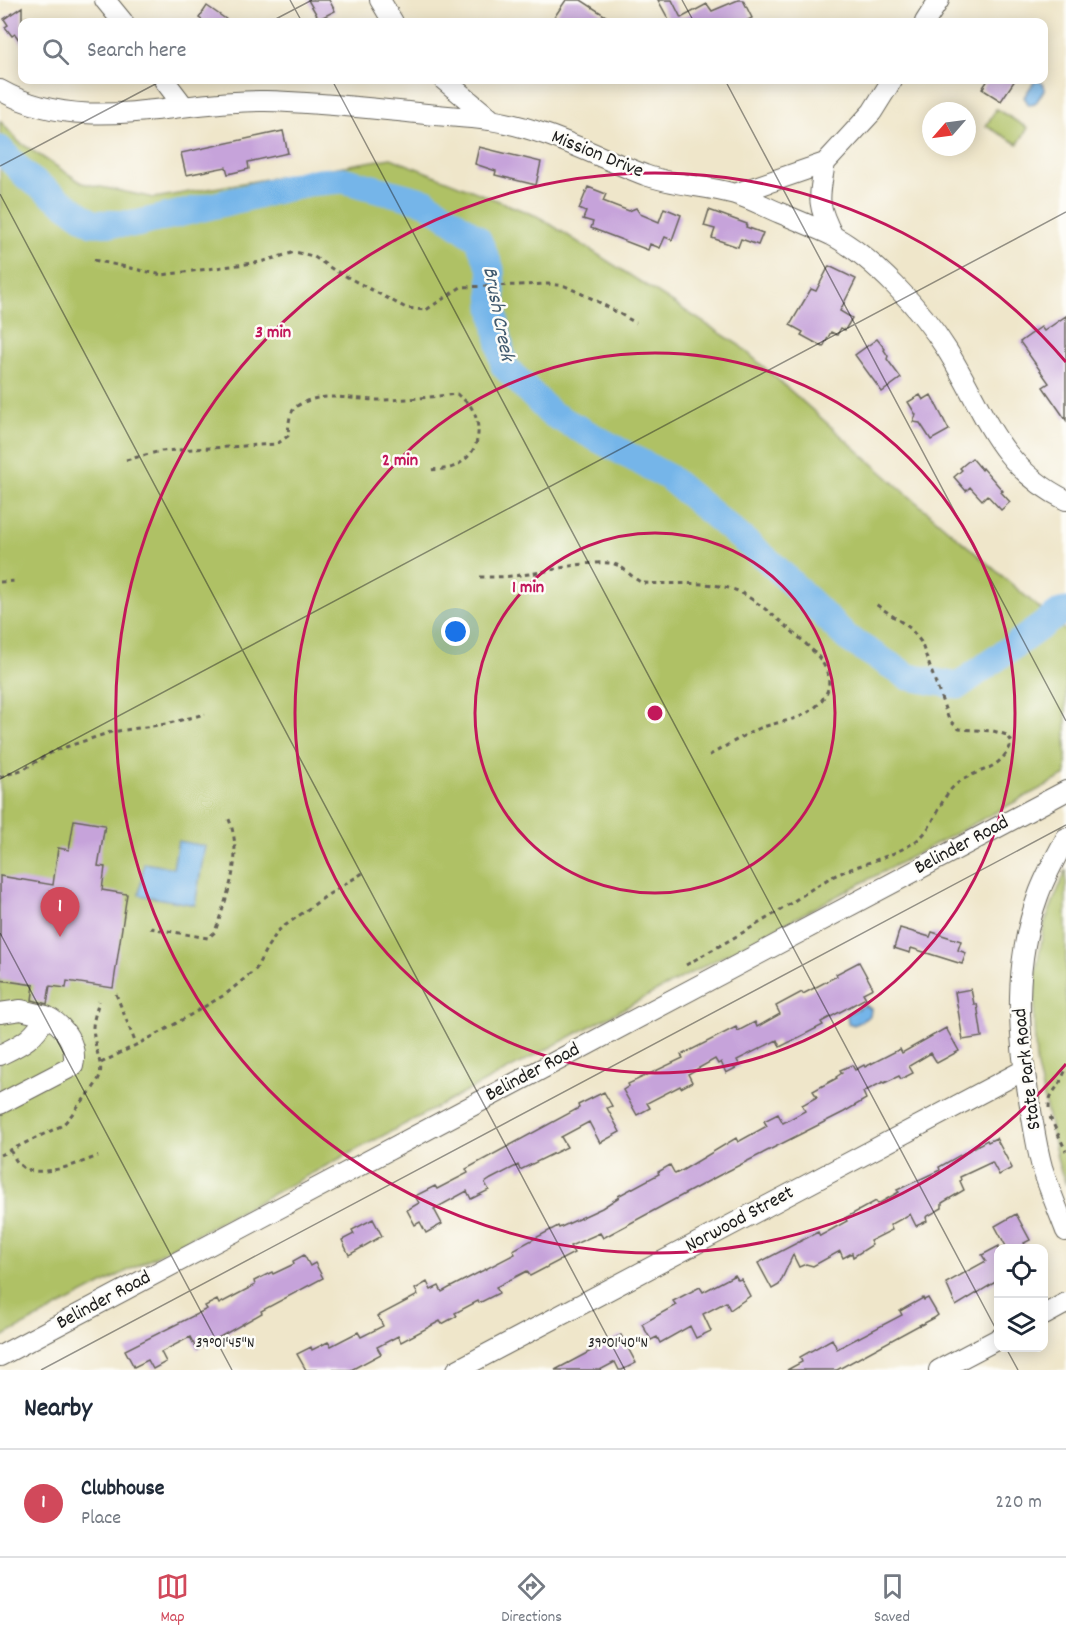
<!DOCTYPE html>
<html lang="en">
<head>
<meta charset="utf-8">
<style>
  :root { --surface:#fff; --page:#f6f6f7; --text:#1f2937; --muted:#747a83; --line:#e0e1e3; --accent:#d1495b }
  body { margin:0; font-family:Dekko,sans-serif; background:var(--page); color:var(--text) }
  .controls { position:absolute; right:18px; bottom:18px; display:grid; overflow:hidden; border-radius:12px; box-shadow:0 3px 15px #0003 }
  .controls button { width:54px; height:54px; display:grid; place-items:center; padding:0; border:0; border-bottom:2px solid var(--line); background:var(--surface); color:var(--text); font:30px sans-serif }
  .compass { position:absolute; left:922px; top:102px; width:54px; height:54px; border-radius:50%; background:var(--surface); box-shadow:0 3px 15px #0003; rotate:242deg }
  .you { position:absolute; left:456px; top:632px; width:21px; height:21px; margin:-15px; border:4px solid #fff; border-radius:50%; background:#1a73e8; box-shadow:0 0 0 9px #1a73e833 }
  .badge { display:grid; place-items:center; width:39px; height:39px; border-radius:50%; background:var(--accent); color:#fff; font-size:20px; font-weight:700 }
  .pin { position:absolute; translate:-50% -50px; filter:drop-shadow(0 2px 3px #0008) }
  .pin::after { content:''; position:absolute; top:32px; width:21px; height:18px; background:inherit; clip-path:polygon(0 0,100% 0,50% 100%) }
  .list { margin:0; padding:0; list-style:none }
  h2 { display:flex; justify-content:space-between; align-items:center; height:78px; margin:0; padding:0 24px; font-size:26px }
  h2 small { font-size:20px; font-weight:400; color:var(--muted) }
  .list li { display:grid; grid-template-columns:39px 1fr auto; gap:18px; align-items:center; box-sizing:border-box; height:108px; padding:0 24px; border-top:2px solid var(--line) }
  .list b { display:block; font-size:22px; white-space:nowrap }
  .list p { margin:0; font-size:20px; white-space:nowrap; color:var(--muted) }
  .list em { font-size:20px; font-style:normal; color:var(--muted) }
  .icon { flex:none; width:33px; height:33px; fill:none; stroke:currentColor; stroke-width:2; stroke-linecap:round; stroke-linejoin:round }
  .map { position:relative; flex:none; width:1066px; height:1370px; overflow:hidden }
  .search { position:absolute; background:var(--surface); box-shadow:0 3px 15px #0003; left:18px; right:18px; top:18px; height:66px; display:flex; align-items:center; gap:15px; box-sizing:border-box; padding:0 21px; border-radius:12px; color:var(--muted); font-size:22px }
  .sheet { height:186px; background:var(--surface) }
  nav { display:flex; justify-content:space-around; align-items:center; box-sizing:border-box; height:84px; border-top:2px solid var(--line); background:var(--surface); font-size:16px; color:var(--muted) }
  nav a { display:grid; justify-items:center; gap:3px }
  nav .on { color:var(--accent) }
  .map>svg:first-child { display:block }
  .green { fill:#afc165; stroke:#666e40; stroke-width:1.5 }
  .water { fill:#75b5e9; stroke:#486882; stroke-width:1.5 }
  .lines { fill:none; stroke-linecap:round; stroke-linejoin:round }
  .river { stroke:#75b5e9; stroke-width:27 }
  .building { fill:#c6a3da }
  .minor-casing { stroke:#666359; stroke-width:22 }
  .path { stroke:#666359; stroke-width:3; stroke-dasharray:4.5 4.5; stroke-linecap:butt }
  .minor { stroke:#fff; stroke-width:20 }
  .ticks { fill:none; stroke:#1c1c1c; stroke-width:1.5; stroke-opacity:0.45 }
  .ring { fill:none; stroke:#c2185b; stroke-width:3 }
  .labels { text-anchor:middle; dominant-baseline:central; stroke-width:5; stroke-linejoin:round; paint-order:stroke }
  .street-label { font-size:20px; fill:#1c1c1c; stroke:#fdfcf7 }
  .water-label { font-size:21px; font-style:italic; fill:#40596e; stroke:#fdfcf7 }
  .ticks-label { font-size:15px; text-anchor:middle; fill:#1c1c1c; stroke:#fdfcf7; stroke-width:5; stroke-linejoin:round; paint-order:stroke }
  .centre { fill:#c2185b; stroke:#fdfcf7; stroke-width:3 }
  .ring-label { font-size:18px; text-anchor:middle; font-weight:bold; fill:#c2185b; stroke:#fdfcf7; stroke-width:5; stroke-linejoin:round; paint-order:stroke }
</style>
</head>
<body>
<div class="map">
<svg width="1066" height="1370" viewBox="0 0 1066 1370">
  <rect width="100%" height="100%" fill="#fdfcf7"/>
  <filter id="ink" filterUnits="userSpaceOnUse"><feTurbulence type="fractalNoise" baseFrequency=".0167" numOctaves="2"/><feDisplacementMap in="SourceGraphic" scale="12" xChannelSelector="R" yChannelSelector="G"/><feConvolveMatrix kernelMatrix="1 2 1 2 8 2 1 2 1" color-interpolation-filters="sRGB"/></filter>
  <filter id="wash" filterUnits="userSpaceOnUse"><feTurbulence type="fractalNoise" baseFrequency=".008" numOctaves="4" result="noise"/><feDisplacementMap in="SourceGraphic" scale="24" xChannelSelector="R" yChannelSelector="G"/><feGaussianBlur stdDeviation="1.35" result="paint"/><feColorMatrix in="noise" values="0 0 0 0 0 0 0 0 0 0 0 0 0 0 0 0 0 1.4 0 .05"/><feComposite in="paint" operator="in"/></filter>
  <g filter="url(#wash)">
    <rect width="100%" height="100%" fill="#efe6ca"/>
    <path class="green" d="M996,109L1028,128L1018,144L986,126Z
      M0,121L19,142L82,183L154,198L391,158L539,217L739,345L901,489L1066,631V775L0,1338Z
      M1066,870V1185L1059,1166L1036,1063L1034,1022L1036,971L1045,922Z"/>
    <path class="water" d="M1039,81L1043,84L1045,89L1035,104L1029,105L1024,97L1034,82Z
      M178,841L205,846L195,905L139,895L144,863L173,868Z
      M864,1005L871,1009L870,1016L854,1025L848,1023L847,1014Z"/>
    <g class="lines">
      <path class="river" d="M0,149L27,177L92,223L136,224L308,183L343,180L426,202L478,239L491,269L493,307L504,366L550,413L668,477L771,563L847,638L909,677L958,686L1061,612L1066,611"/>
    </g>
    <g id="blocks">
      <path class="building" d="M308,0H329L335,11L319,19Z
        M566,0H581L615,22H551Z
        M658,0H672L681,18L707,4L712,11L738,0H743L752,18L744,22H670Z
        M207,6L230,22H205L199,18Z
        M22,7V44L15,34L12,36L5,27L8,25L4,19Z
        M988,80H1015L1001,101L982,89Z
        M283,131L288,153L248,162L249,169L228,174L226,167L186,175L181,153Z
        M479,147L541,162L536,185L495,175L496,171L475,164Z
        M588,187L606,194L603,201L629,211L636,208L640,214L659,222L664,208L681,215L672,240L665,237L660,248L650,244L648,250L591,228L593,222L583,219L586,212L579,209Z
        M709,210L747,224L746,227L763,233L758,245L741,239L738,247L712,238L715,229L704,226Z
        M829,266L856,279L840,311L852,318L845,330L841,328L837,335L831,332L823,347L801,335L803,332L790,325L811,289L816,291Z
        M1066,316V420L1043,387L1049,383L1020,342L1041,327L1044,331Z
        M877,339L885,349L884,350L888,356L887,359L901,378L882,392L855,355Z
        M920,395L923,400L931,395L949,430L931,440L920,423L913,422L916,415L908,402Z
        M972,458L982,470L983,468L1003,491L1001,492L1010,502L1001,510L987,495L982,500L970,487L966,491L954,477L962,470L960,468Z
        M74,820L105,825L98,866L105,867L102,890L127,894L113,988L67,981L66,988L50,986L47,1004L32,1000L34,985L0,980V876L53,885L58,848L69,850Z
        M900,928L930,937L932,932L961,941L958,950L966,953L962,964L911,948L910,953L894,948Z
        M859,962L873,988L863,993L866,998L821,1022L823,1025L780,1047L777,1040L737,1060L740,1066L726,1073L721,1062L718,1064L715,1059L688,1074L692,1082L681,1088L680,1086L647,1103L650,1108L637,1115L623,1090L629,1086L628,1084L683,1058L681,1055L736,1027L738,1031L755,1022L757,1027L780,1014L776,1006L802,992L803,994L837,976L836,974Z
        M971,989L974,1004H977L982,1037L963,1040L955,992Z
        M946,1028L959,1051L937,1063L931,1053L909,1066L913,1073L901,1079L899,1076L884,1083L883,1082L863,1092L866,1099L844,1112L718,1176L603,1238L600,1233L570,1246L574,1253L530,1276L527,1271L496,1287L499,1293L479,1303L478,1301L455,1313L457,1316L442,1324L440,1321L401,1342L398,1336L377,1347L381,1354L351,1370H306L297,1354L311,1347L312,1350L328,1342L331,1346L358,1332L361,1337L383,1326L378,1316L418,1295L415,1289L427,1282L431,1290L439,1286L442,1292L449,1288L515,1254L513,1250L558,1226L559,1228L602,1208L619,1197L618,1196L659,1174L658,1172L670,1165L675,1174L683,1170L736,1138L738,1142L767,1126L764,1121L778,1114L783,1123L805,1111L802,1105L817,1097L813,1091L837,1078L836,1077L842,1073L840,1070L852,1065L855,1070L864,1065L865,1067L900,1049L902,1053Z
        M604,1092L612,1106L607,1108L620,1132L600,1143L589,1122L561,1137L567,1147L520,1170L518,1165L491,1179L485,1183L489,1190L471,1199L467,1191L434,1209L442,1224L426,1233L420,1222L415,1225L407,1210L419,1203L415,1196L435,1186L437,1189L468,1173L466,1169L579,1108L578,1105Z
        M996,1138L1012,1168L999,1175L992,1162L960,1177L961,1180L960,1181L964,1190L942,1203V1208L926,1217L927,1221L916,1226L910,1214L890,1225L892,1230L870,1241L872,1245L853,1257L852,1253L843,1258L840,1251L813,1266L806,1264L799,1267L793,1255L779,1285L772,1289L758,1263L818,1232L820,1236L847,1221L845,1218L876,1201L878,1204L899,1192L897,1190L940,1170L939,1167L987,1140L988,1142Z
        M1016,1214L1030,1240L1024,1243L1027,1248H1007L995,1226Z
        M373,1219L382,1236L349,1255L342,1240L354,1234L352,1230Z
        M999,1246V1285L997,1281L956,1306L946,1283L986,1261L982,1255Z
        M304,1255L310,1266L315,1263L323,1278L261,1311L262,1313L197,1350L190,1337L161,1352L166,1362L153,1369L148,1360L134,1367L125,1350L207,1309L205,1306L217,1300L219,1304L255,1285L254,1281L272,1272L273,1274L294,1264L293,1261Z
        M735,1275L738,1280L741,1279L750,1296L730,1310L726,1302L703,1314L711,1331L696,1338L690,1326L660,1343L657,1337L651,1340L642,1324L676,1305L673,1301L700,1287L703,1292Z
        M923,1298L924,1300L928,1298L938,1315L934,1318L921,1325V1324L837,1370H787L802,1362L800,1357L832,1339L837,1349L902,1315L900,1311Z
        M621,1335L636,1363L622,1370H619L615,1362L600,1370H555Z"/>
    </g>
  </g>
  <g filter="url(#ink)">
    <use href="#blocks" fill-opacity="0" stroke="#666359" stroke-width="1.5"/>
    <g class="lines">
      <defs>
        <path id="minor" d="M105,0L123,22
          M380,0L393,22
          M925,22L939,0
          M164,80L183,105
          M444,80L492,120
          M0,90C83,137 176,99 265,101C316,102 366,108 417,113C441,116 466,117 490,120C547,129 593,155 645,175C676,186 705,185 735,194C750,198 765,207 780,213C797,220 814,227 831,235C871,255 923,311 947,350C985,411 997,466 1066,500
          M825,163C819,198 816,203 833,236
          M735,194L825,163L872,112L892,80
          M1066,838C1056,857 1045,876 1038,896C1014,962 1017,1031 1029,1099C1033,1122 1036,1145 1042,1167C1049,1189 1058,1210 1066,1231
          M0,1013L21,1010L46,1016C34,1039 22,1044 0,1055
          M0,1104L73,1066C78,1045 64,1025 46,1016
          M1044,1315L1066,1303
          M0,1356L1066,791
          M457,1370L1024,1070
          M939,1370L998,1339"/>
      </defs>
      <use href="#minor" class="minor-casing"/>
      <path class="path" d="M94,260L162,275L261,262L295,252L313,256L334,270L406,308L426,310L461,287L548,284L565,286L595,300L636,323
        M126,460L161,451L277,444L288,436C289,426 288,412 297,406C321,390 352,400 379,400C405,400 431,397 457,394C461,398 468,402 471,407C485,430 478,456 453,467C446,470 436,469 429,470
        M480,577C493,577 508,577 521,575C550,572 580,561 609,563C624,564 630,578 643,583C673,585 706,580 735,590C752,595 809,644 820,659C828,670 833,685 824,697C808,721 785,719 760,728C742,736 725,747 708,756
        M0,582L18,581
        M0,777L24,769L54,751L111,732L166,724L205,714
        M150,928L208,938L215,932C227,894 245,856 228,817
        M686,965C715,948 745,932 774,914C792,903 809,890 828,879C856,864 890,859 916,841C937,826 938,797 959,782C981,767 1000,772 1012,742L1007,735L993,731L959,729L949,720L921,642L910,628L874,603
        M116,994L136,1044
        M101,1063L163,1031L226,994L256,969L266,949L279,930L326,896L366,871
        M1049,1108C1049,1095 1053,1093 1059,1084C1062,1080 1063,1074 1066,1070
        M1050,1117L1066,1151
        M10,1150C14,1157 17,1164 24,1168C42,1178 80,1163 98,1156
        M0,1155L61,1126C69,1120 73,1112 79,1105C114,1067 97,1071 93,1028C93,1020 97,1009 99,1001"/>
      <use href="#minor" class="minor"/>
    </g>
  </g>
  <path class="ticks" d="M290,0L302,22M682,0L694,22M270,22L312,0M332,80L998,1333M725,80L1066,721M0,166L163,80M0,194L625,1370M0,779L1066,212M0,933L232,1370M1006,1348L1018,1370M41,1370L1066,825"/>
  <g class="ring">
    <circle cx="655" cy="713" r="180"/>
    <circle cx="655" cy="713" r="360"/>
    <path d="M1066 1064A540 540 0 1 1 1066 362"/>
  </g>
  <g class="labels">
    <g class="street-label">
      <text transform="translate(597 155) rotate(22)">Mission Drive</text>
      <text transform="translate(962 846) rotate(-28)">Belinder Road</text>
      <text transform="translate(1028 1069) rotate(-97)">State Park Road</text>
      <text transform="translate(533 1073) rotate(-28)">Belinder Road</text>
      <text transform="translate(740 1220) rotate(-28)">Norwood Street</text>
      <text transform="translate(104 1301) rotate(-28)">Belinder Road</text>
    </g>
    <g class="water-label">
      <text transform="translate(497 314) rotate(79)">Brush Creek</text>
    </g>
  </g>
  <g class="ticks-label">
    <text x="225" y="1347">39°01'45"N</text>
    <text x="618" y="1347">39°01'40"N</text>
  </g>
  <circle cx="655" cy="713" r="9" class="centre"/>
  <g class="ring-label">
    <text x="273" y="337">3 min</text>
    <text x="400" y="465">2 min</text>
    <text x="528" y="592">1 min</text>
  </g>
</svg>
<div class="controls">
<button><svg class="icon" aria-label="locate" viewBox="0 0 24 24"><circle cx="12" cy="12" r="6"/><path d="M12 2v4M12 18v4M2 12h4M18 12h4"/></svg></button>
<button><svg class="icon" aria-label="layers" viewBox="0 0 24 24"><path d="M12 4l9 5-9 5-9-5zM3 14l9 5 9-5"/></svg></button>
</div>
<svg class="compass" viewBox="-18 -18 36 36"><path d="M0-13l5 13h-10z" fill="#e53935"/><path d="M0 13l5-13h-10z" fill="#747a83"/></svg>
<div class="you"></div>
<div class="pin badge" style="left:60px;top:937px">1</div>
<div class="search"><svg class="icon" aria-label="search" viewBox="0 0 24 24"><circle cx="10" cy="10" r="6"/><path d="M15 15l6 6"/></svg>Search here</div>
</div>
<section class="sheet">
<h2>Nearby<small></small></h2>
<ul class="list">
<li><span class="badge">1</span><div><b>Clubhouse</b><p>Place</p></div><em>220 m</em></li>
</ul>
</section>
<nav>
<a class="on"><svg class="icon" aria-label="map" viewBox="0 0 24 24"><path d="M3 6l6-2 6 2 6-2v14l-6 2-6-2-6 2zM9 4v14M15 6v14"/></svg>Map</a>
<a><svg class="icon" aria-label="directions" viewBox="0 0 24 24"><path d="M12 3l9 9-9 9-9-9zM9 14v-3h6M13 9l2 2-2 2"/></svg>Directions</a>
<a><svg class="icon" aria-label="saved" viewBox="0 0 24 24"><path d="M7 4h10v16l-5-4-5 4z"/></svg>Saved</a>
</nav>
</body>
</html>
